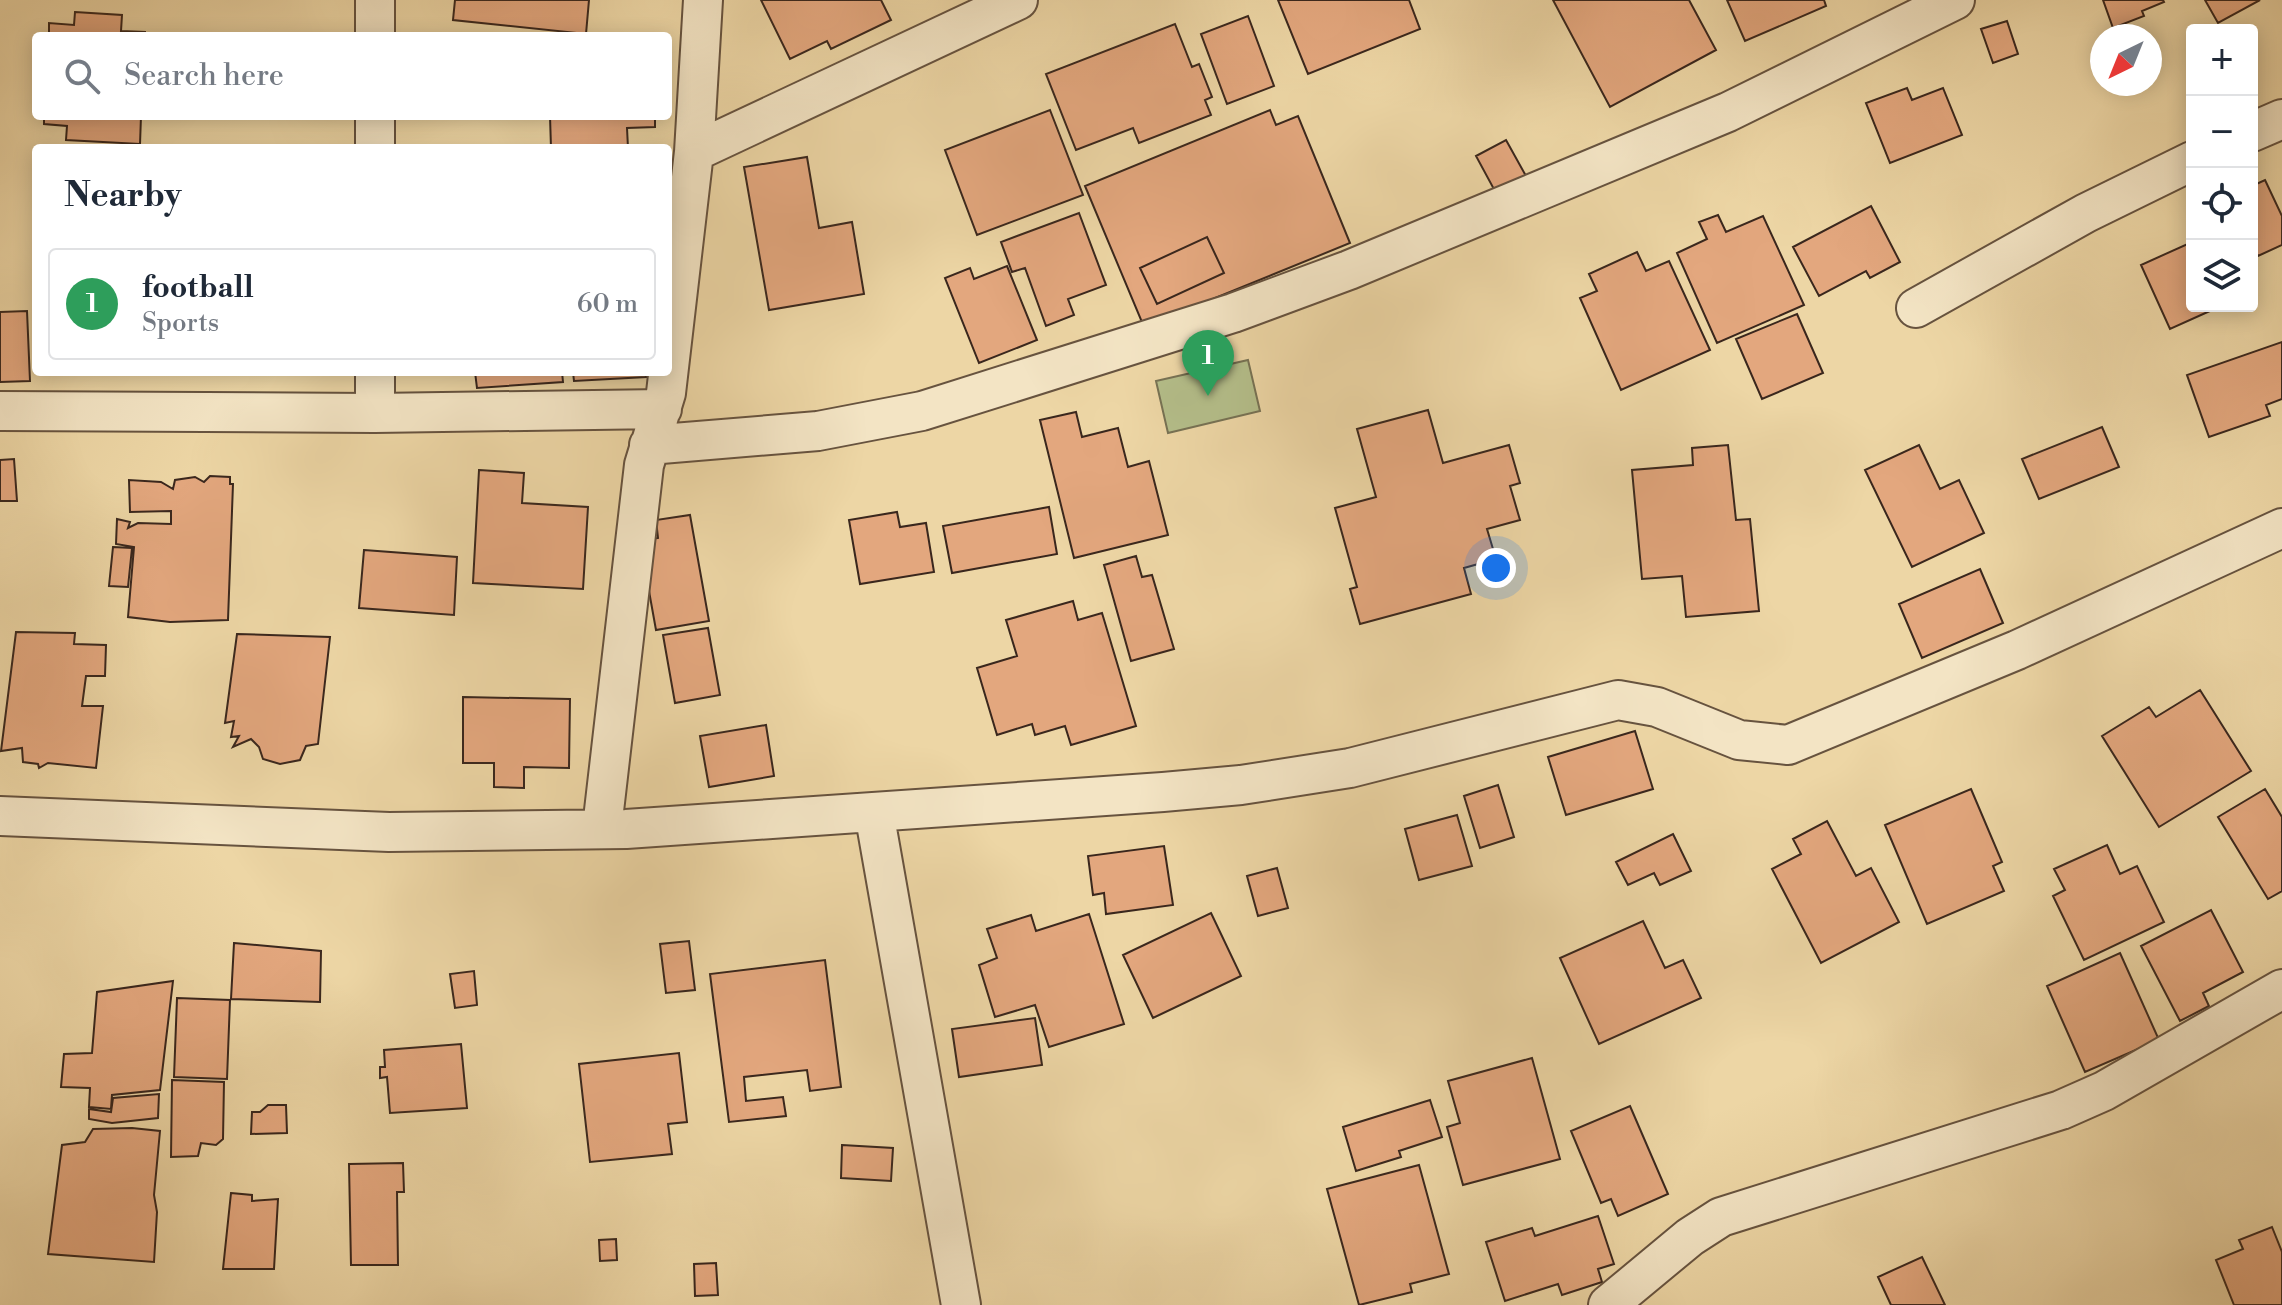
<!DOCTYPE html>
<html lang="en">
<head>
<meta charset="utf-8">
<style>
  :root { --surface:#fff; --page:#f2f2f3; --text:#1f2937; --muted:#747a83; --line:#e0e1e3; --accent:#0f766e }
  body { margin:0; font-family:"Libre Bodoni",serif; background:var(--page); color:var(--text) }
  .controls { position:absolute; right:24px; top:24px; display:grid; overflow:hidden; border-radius:8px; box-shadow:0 4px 20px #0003 }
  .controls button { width:72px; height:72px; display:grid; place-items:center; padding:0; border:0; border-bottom:2px solid var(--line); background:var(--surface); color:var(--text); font:40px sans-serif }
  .compass { position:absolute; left:2090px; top:24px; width:72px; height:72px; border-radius:50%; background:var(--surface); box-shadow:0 4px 20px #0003; rotate:223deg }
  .you { position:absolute; left:1496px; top:568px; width:28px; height:28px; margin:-20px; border:6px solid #fff; border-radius:50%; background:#1a73e8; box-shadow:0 0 0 12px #1a73e833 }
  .badge { display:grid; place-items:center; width:52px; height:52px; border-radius:50%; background:var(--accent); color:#fff; font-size:26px; font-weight:700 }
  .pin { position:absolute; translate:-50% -66px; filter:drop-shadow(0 2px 4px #0008) }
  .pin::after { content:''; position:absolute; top:42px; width:28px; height:24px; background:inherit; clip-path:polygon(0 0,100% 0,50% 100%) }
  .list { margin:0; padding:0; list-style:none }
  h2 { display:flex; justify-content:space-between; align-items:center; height:104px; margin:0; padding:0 32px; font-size:34px }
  h2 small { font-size:26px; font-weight:400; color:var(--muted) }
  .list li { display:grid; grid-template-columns:52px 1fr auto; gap:24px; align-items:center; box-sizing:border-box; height:112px; margin:0 16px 16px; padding:0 16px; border:2px solid var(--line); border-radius:8px }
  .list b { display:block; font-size:30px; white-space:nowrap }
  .list p { margin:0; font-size:26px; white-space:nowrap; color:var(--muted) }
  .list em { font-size:26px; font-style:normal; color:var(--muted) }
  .icon { flex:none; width:44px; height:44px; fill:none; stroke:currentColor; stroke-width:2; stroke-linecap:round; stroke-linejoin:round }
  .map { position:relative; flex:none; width:2282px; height:1305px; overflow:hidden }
  .search { position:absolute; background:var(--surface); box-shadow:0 4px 20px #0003; left:32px; top:32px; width:640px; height:88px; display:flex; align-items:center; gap:20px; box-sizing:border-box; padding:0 28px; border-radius:8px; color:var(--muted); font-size:30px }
  .panel { position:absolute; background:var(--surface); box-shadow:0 4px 20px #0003; left:32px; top:144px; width:640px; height:232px; border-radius:8px }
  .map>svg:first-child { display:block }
  .green { fill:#b4be8a; stroke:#777254; stroke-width:2 }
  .building { fill:#e3a77e; stroke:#3a271d; stroke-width:2; fill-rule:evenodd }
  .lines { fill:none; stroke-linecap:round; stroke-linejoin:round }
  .minor-casing { stroke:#67533f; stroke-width:42 }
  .minor { stroke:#f3e4c4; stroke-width:38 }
</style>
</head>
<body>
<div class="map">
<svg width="2282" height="1305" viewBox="0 0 2282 1305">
  <rect width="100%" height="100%" fill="#edd6a5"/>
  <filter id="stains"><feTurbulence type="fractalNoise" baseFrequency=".0025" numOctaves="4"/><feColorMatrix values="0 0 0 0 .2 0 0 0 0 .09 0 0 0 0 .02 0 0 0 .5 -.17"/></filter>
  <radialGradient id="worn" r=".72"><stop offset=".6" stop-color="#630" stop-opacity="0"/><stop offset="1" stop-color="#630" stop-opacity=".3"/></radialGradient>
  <path class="green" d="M1248,360L1260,411L1168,433L1156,381Z"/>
  <path class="building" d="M455,0H589L586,34L453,20Z
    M761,0H881L891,20L831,49L827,41L790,59Z
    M1278,0H1409L1420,29L1308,74Z
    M1553,0H1689L1716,50L1610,107Z
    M1727,0H1824L1826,6L1745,41Z
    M2103,0H2163L2164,2L2142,11L2144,16L2113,28Z
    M2205,0H2260L2218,23Z
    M75,12L122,15L121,31L145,32V36H49V23L74,25Z
    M1248,16L1274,86L1227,104L1201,34Z
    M2007,21L2018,54L1993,63L1981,29Z
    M1175,24L1192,67L1199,64L1212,97L1205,100L1211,115L1139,143L1133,128L1076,150L1046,74Z
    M1907,88L1912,100L1943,88L1962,135L1890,163L1866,103Z
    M1050,110L1083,195L977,235L945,150Z
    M1270,110L1276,125L1298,116L1350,243L1144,327L1085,186ZM1207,237L1224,273L1157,304L1140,268Z
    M44,116H141L140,144L66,140L67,126L44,124Z
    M550,116H655V127L627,128L628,148H551Z
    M1506,140L1526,176L1496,193L1476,156Z
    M807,157L819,228L852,222L864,294L769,310L744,167Z
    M2265,180L2282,216V245L2258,256L2252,245V186Z
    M1871,206L1900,262L1870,278L1866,271L1819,296L1793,247Z
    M1079,213L1106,285L1068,299L1074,315L1046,326L1025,268L1012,272L1001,242Z
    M1718,215L1726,232L1763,216L1804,305L1717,343L1677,253L1707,239L1699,222Z
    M1207,237L1224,273L1157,304L1140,268Z
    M2192,242V306H2221L2170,329L2141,265Z
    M1637,252L1646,271L1669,261L1710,350L1621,390L1580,298L1597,291L1589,274Z
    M1007,266L1037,340L979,363L945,278L970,268L974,279Z
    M27,311L30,381L0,382V312Z
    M1797,314L1823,373L1762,399L1736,339Z
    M2282,342V399L2266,405L2270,416L2209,437L2187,375Z
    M475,372H562L563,382L477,388Z
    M573,372H645L646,377L574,381Z
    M1428,410L1443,463L1509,445L1520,483L1510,486L1520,520L1487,529L1496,559L1464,568L1471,594L1360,624L1350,589L1357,587L1335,508L1376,497L1357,429Z
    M1076,412L1082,437L1118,428L1128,467L1149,461L1168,535L1074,558L1040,420Z
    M2102,427L2119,467L2039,499L2022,459Z
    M1728,445L1736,520L1750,519L1759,611L1686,617L1682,576L1642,579L1632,470L1693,465L1692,448Z
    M1919,445L1940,489L1959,480L1984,533L1912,567L1865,470Z
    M14,459L17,501H0V460Z
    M479,470L524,473L522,503L588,507L583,589L473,583Z
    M210,476L230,477V484H233L228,620L170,622L128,617L134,547L116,544L117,519L130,522L128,528L138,523L171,524V511L130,512L129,480L161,482L173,489L175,480L195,477L204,482Z
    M1049,507L1057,554L952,573L943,526Z
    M897,512L900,527L926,523L934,572L860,584L849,520Z
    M690,515L709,621L656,630L640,541L658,538L656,520Z
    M113,547L132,548L128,587L109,586Z
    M364,550L457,557L454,615L359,608Z
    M1136,556L1142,577L1152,575L1174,649L1131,661L1104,565Z
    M1980,569L2003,623L1922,658L1899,604Z
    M1073,601L1078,620L1102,613L1136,726L1071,745L1065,726L1035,735L1032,724L997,735L977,668L1017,656L1006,620Z
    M708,628L720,695L675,703L663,635Z
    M16,632L75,633L74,644L106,645L105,676H86L82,706H103L96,768L48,763L39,768L38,764L23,762L22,748L1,751Z
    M237,634L330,637L318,744L306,746L300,760L280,764L263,759L259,747L251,739L233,747L239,736L231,737L234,721L225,723Z
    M2200,690L2251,771L2159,827L2102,736L2149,707L2156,717Z
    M463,697L570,699L569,768L524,767V788L494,787V763H463Z
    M766,725L774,776L709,787L700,736Z
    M1635,731L1653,789L1566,815L1548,757Z
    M1498,785L1514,837L1480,848L1464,796Z
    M1971,789L2002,862L1993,866L2004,891L1927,924L1885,825Z
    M2265,789L2282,817V891L2268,899L2218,817Z
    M1457,815L1472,866L1419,880L1405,829Z
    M1827,821L1856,876L1871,868L1899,922L1821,963L1772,869L1801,854L1793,839Z
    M1673,834L1691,871L1660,885L1654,873L1628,885L1616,862Z
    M2107,845L2120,874L2137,866L2164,922L2084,960L2053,896L2065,890L2054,869Z
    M1164,846L1173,905L1106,914L1104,893L1093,895L1088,856Z
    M1277,868L1288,908L1258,916L1247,876Z
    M2211,910L2243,972L2203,993L2209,1006L2180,1021L2141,946Z
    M1211,913L1241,976L1153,1018L1123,955Z
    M1089,914L1124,1024L1049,1047L1035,1005L995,1017L979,965L997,958L987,929L1031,915L1036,931Z
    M1643,921L1665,968L1683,960L1701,998L1599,1044L1560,958Z
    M689,941L695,990L666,993L660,944Z
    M234,943L321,951L320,1002L231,999Z
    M2120,953L2159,1040L2085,1072L2047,986Z
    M825,960L841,1087L810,1091L807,1070L744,1077L746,1101L783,1097L786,1116L729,1122L710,974Z
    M474,971L477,1005L455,1008L450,974Z
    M173,981L160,1090L112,1095L111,1109L89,1107L90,1088L61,1087L64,1054L92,1053L97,992Z
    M177,998L230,1000L227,1079L174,1077Z
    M1035,1018L1042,1065L959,1077L952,1029Z
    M461,1044L467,1108L390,1113L387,1077L380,1078V1067H385L384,1050Z
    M679,1053L687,1122L668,1124L672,1154L590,1162L579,1064Z
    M1532,1058L1560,1159L1463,1185L1447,1127L1460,1123L1448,1081Z
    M172,1080L224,1082L223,1139L216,1145L201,1143L198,1156L171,1157Z
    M159,1094L158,1118L112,1123L89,1119V1109L111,1112L113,1098Z
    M1430,1100L1442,1137L1399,1151L1401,1157L1356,1171L1343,1127Z
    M268,1105H286L287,1133L251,1134L252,1112H260Z
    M1630,1106L1668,1194L1618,1216L1611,1199L1601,1203L1571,1131Z
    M132,1128L160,1131L154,1195L157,1212L154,1262L48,1254L62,1145L85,1142L93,1129Z
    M842,1145L893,1148L891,1181L841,1178Z
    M403,1163L404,1192H397L398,1265H351L349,1164Z
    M1419,1165L1449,1274L1410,1284L1412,1292L1359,1305L1327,1189Z
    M231,1193L252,1195V1201L278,1199L274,1269H223Z
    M1598,1216L1614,1264L1598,1269L1602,1282L1562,1295L1558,1284L1505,1301L1486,1242L1532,1228L1535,1236Z
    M2272,1227L2282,1252V1305H2234L2216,1260L2243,1249L2239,1240Z
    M616,1239L617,1260L600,1261L599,1240Z
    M1922,1257L1945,1305H1891L1878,1277Z
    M716,1263L718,1295L695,1296L694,1264Z"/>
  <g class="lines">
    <defs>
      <path id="minor" d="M375,36V0
        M2252,132L2282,119
        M375,148V116
        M694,152L1018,0
        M1916,308L2086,213L2192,161
        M0,411L375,413L662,409
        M375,413V372
        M649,445L818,431L922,411L1233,313L1349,270L1728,112L1955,0
        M874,812L961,1305
        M0,816L389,832L626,829L1163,792L1241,785L1350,768L1618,700L1657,707L1739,740L1788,745L2017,650L2282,528
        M602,828L644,465L666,393L694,152L703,0
        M1608,1305L1690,1237L1721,1217L2061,1110L2104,1091L2282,989"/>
    </defs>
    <use href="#minor" class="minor-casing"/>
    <use href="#minor" class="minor"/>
  </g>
  <rect width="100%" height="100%" filter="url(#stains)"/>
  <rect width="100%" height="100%" fill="url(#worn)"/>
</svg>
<div class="controls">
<button>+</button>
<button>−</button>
<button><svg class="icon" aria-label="locate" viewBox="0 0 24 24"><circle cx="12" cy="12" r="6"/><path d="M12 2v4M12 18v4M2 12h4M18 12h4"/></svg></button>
<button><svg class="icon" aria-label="layers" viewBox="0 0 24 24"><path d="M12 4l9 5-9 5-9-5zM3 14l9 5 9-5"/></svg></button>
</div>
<svg class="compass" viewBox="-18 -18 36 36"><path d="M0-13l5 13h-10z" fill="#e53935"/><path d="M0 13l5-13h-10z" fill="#747a83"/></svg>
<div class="you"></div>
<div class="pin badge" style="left:1208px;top:396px;background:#2e9e5b">1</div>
<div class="search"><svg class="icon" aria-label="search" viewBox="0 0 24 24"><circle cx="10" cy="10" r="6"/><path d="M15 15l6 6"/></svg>Search here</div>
<section class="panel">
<h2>Nearby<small></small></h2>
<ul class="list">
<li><span class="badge" style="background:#2e9e5b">1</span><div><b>football</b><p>Sports</p></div><em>60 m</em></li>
</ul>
</section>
</div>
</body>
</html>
